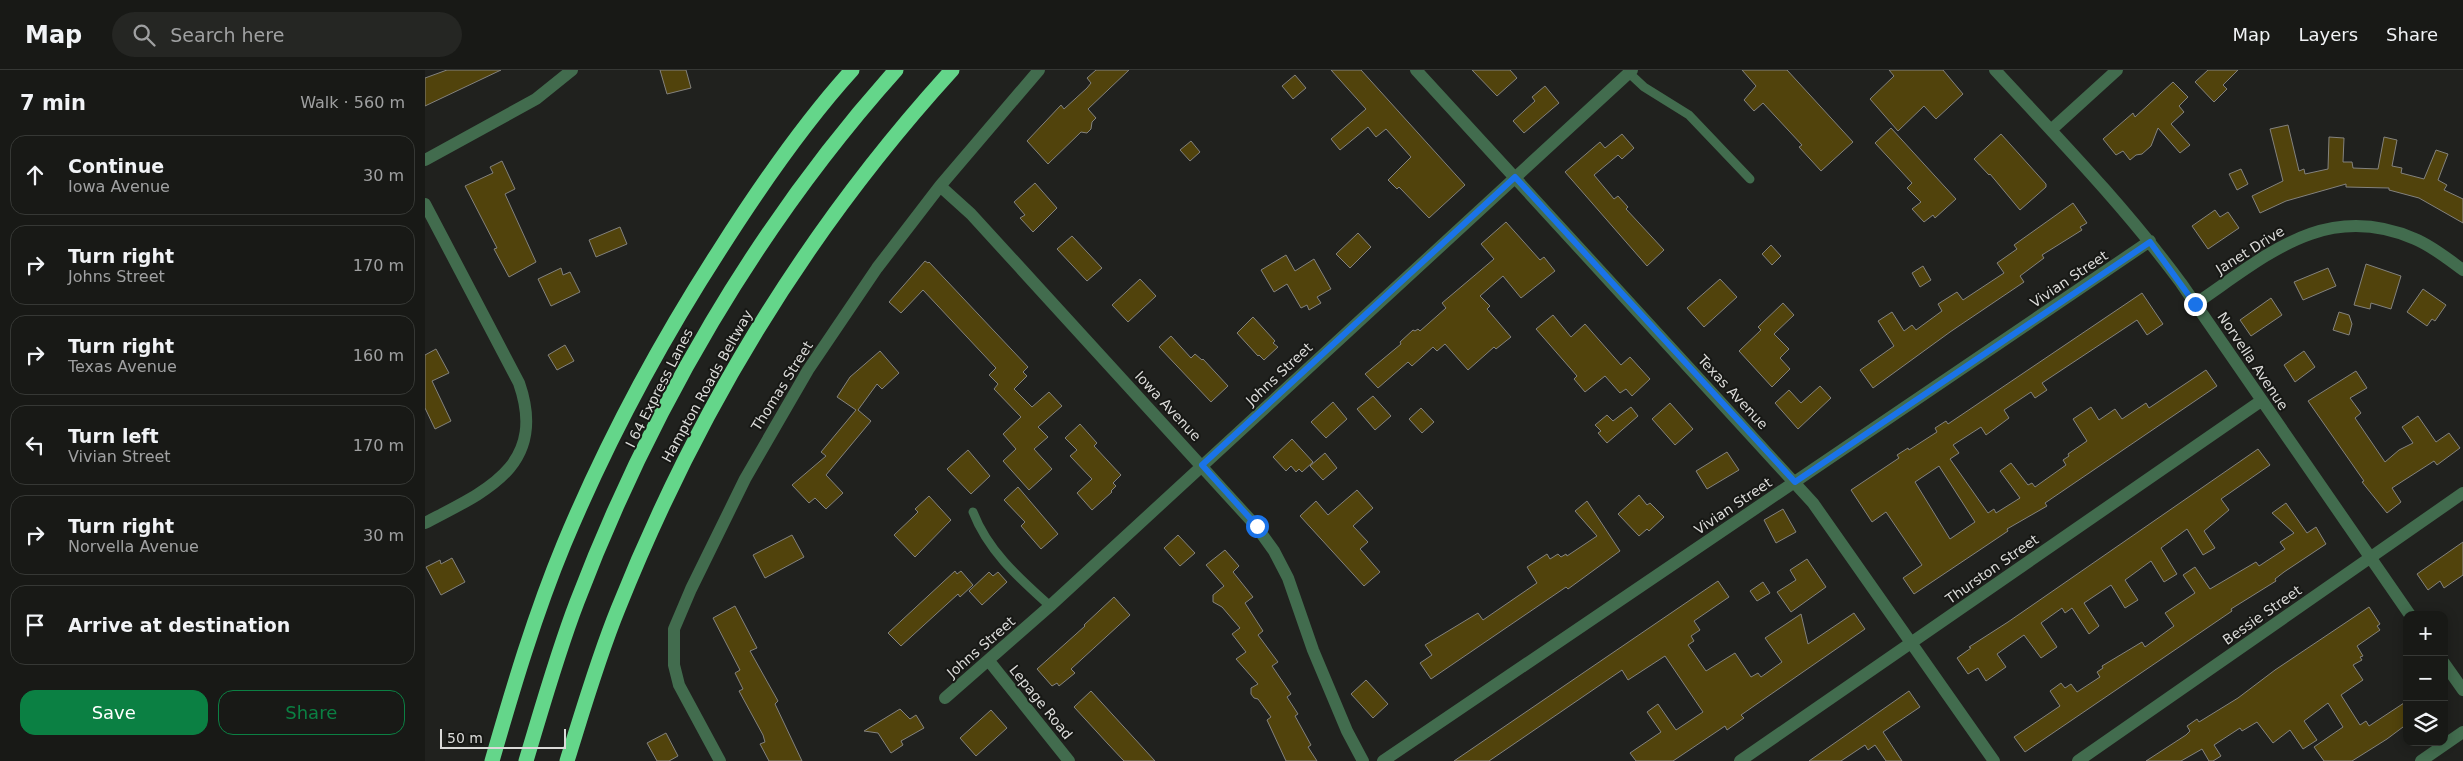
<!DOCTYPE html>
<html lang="en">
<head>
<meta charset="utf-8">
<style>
  :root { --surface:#181916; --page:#252623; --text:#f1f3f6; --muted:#9fa0a1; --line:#363835; --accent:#0b8043 }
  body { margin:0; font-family:"DejaVu Sans",sans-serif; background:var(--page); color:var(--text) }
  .controls { position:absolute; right:15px; bottom:15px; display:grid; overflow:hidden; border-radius:10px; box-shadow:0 2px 12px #0003 }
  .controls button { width:45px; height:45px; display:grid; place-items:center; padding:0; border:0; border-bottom:1px solid var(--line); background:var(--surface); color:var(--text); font:25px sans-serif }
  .scale { position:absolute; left:15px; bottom:12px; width:126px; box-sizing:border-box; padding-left:5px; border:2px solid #dbdbd9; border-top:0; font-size:14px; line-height:18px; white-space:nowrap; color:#dbdbd9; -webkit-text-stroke:4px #171815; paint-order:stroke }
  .stop { position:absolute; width:15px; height:15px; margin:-11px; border:4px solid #1a73e8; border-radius:50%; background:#fff }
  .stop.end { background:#1a73e8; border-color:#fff; box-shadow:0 1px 5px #0008 }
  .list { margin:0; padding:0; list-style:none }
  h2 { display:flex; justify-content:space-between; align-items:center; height:65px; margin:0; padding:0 20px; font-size:21px }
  h2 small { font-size:16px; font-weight:400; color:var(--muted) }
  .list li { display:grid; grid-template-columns:32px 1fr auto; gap:15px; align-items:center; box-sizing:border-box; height:80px; margin:0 10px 10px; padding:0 10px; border:1px solid var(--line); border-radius:15px }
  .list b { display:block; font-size:19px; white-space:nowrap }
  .list p { margin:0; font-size:16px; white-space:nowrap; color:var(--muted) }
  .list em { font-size:16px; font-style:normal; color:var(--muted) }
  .actions { display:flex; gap:10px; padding:15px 20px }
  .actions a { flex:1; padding:11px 0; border:1px solid var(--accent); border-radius:15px; text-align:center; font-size:18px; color:var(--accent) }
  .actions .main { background:var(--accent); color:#fff }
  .icon { flex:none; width:28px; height:28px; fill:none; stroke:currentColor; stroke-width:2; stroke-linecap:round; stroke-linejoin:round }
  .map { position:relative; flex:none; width:2038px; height:691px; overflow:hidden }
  header { display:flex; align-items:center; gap:30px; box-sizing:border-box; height:70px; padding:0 25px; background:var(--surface); border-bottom:1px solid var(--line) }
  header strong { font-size:24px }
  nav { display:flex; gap:28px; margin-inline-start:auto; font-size:18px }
  .search { width:350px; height:45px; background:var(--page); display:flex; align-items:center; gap:12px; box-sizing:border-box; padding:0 18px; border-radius:28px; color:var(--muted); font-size:19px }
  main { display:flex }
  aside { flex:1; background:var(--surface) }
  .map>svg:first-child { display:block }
  .building { fill:#51430c; stroke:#83827e; fill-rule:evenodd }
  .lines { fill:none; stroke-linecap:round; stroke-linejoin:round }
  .service { stroke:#426c4e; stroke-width:9 }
  .minor { stroke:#426c4e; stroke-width:12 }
  .motorway { stroke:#64d68a; stroke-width:15 }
  .route { stroke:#1a73e8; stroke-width:6 }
  .labels { text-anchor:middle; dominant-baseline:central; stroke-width:4; stroke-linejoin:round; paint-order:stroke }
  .street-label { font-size:14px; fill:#dbdbd9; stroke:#171815 }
</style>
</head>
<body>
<header>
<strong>Map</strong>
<div class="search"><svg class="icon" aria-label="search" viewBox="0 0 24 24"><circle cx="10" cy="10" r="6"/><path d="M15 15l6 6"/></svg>Search here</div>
<nav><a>Map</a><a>Layers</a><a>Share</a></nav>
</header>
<main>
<aside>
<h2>7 min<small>Walk · 560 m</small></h2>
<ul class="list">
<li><svg class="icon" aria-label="ahead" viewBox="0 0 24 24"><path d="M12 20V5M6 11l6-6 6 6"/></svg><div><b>Continue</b><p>Iowa Avenue</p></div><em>30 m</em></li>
<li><svg class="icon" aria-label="right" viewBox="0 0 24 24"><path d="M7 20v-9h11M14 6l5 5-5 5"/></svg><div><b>Turn right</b><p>Johns Street</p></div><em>170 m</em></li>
<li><svg class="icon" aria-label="right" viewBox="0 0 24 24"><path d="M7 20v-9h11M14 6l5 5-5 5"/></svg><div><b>Turn right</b><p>Texas Avenue</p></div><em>160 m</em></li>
<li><svg class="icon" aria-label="left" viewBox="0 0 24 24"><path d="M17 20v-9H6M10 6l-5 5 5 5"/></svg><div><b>Turn left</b><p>Vivian Street</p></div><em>170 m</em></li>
<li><svg class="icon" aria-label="right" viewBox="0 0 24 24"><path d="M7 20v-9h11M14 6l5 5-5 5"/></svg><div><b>Turn right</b><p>Norvella Avenue</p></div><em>30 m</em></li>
<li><svg class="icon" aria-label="arrive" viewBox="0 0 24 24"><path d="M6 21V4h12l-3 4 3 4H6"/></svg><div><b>Arrive at destination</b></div></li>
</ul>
<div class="actions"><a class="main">Save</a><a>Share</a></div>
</aside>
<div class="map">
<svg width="2038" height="691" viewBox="0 0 2038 691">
  <rect width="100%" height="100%" fill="#20211e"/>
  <path class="building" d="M22,0H76L0,36V8Z
    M235,0H261L266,18L242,24Z
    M671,0H704L663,39L671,48L667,52L666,59L662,63L656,62L623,94L602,71L636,35L639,39L662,18L666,13L662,8Z
    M906,0H936L1040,115L1004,148L974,117L972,119L963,110L986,87L961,59L951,67L943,57L915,80L906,69L941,39Z
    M1047,0H1085L1092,8L1072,26Z
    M1317,0H1362L1428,72L1396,101L1374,77L1377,75L1338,33L1329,41L1319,30L1331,16Z
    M1464,0H1518L1538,24L1511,49L1499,36L1473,61L1445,29L1469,6Z
    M1783,0H1813L1798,15L1802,19L1789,32L1770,12Z
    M870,5L881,18L868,29L857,16Z
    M1748,12L1763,27L1754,36L1759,42L1746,54L1765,75L1755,83L1733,58L1726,76L1717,84L1711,85L1705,90L1698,81L1691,85L1678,69L1708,43L1710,47Z
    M1120,16L1134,33L1099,63L1088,51L1110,31L1107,27Z
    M1863,55L1874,101L1879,99L1880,104L1903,99L1904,67L1919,68L1918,92H1927L1928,98L1953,99L1959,67L1972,70L1967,96L1977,98L1976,103L1999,109L2011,80L2023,84L2013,110L2022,115L2019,120L2038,129V153L1994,128L1964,120V118L1921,117V114L1861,131L1835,143L1827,126L1858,111L1845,59Z
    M1466,58L1531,129L1510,148L1508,145L1499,152L1487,139L1496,132L1482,118L1487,113L1450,73Z
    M1197,64L1209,78L1197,89L1193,85L1169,105L1189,129L1193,126L1203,137L1201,139L1239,180L1222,196L1140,102L1175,72L1180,78Z
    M1576,64L1621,114V117L1595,140L1565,104L1564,105L1549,89Z
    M766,71L775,82L765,91L755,80Z
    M77,91L90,119L80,124L111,192L84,207L69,179L72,178L40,116L68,103L65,97Z
    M1816,99L1823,114L1812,120L1804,104Z
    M610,113L632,138L608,162L595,148L600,145L589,132Z
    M1648,133L1662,153L1655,157L1657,160L1617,185L1619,188L1595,206L1599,212L1525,262L1448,318L1435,300L1469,276L1453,251L1467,242L1479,261L1487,255L1491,260L1517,241L1513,234L1532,222L1538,230L1579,203L1572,193L1592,179L1589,175Z
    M1790,140L1795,147L1803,142L1814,158L1783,179L1767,156Z
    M1081,152L1115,190L1119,187L1130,201L1096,228L1078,206L1055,226L1065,236L1062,239L1086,267L1071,279L1069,277L1043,300L1020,274L1012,281L1008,277L987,296L983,292L953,318L940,304L976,274L975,272L988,260L990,261L993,259L995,261L1021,238L1017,233L1069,189L1056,174Z
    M195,157L202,174L171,187L164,170Z
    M933,163L946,177L925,198L911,184Z
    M647,166L677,198L662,211L632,179Z
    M1346,175L1356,186L1347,195L1337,184Z
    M861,185L870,201L889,189L906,219L892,227L896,233L884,240L882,235L876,238L862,214L849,222L836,200Z
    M500,191L503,193L504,192L603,297L598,302L602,306L589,319L607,337L624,322L637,336L613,357L623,367L609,379L627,399L604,420L578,391L591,379L578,364L596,347L569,319L573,314L564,305L571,298L498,220L476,243L464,232Z
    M1941,194L1976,206L1966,239L1946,233L1945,239L1929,235Z
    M1498,196L1506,210L1495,217L1487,203Z
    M136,198L138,205L145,202L155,222L126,236L113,209Z
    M1903,198L1911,216L1878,230L1869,212Z
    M715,209L731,226L703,252L687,235Z
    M1295,209L1312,227L1279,257L1262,238Z
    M1998,219L2021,235L2010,251L2007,249L2002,256L1982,242Z
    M1717,223L1738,254L1722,265L1712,250L1617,313L1622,320L1610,328L1606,322L1579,340L1584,348L1576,354L1561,365L1556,357L1528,375L1534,383L1525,389L1563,443L1569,439L1571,443L1595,428L1575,401L1586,393L1603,415L1607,413L1610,417L1641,395L1638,390L1644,386L1643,384L1662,371L1648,349L1666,337L1674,350L1690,339L1697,349L1721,333L1724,338L1781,300L1792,316L1620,433L1622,436L1582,459L1583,461L1489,524L1478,508L1497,495L1461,442L1447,452L1426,420L1474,388L1472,385L1483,378L1484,380L1512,362L1510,358L1521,351L1523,354ZM1514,396L1550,452L1525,469L1490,412Z
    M1846,228L1857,245L1826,266L1815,250Z
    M1358,233L1369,245L1349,264L1364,279L1355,288L1365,299L1347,317L1314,281L1336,260L1333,257Z
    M1914,242L1924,245L1927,254L1924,265L1908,260Z
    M1128,245L1146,267L1160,254L1196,295L1205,287L1225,309L1207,326L1201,319L1195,323L1180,306L1160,322L1149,309L1152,306L1111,259Z
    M828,247L850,271L848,273L853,277L839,290L834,285L833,286L812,263Z
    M746,266L766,288L770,284L777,290L778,289L803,316L786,332L734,277Z
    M140,275L149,291L132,300L123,285Z
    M11,279L24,303L7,311L26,351L10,359L0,338V285Z
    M455,281L474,303L457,319L452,314L433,340L446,351L401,405L418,423L401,439L390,428L384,433L367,415L401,386L396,382L431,340L412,327L425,307Z
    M1879,281L1890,297L1870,312L1859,295Z
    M1931,301L1942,318L1925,328L1936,343L1930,348L1960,392L1974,380L1988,373L1977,357L1993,346L2011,372L2024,363L2035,378L2012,395L2009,391L1967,418L1976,432L1962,443L1937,412L1939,411L1883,331Z
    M1395,316L1406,328L1373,359L1350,333L1364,320L1376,333Z
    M948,326L966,346L950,360L932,339Z
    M908,332L922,349L901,368L886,352Z
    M1245,333L1268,359L1250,375L1227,349Z
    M1206,337L1213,346L1182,373L1173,363L1176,361L1170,355L1182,345L1188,351Z
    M996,338L1009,352L997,363L984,349Z
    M655,354L672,373L669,376L696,405L688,413L691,416L686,421L687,422L667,440L652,423L667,409L645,386L652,380L640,368Z
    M867,369L888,392L877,402L874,399L871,402L866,396L861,401L848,387Z
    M1833,379L1845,395L1796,429L1804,440L1779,461L1790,478L1778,485L1762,459L1736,478L1752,504L1739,512L1726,491L1700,510L1713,530L1700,538L1686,515L1659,533L1674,556L1664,564L1647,538L1640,543L1637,538L1616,553L1632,577L1616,588L1599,565L1572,584L1581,597L1561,611L1553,598L1543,604L1532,588L1546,578L1544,577L1583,552Z
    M543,380L565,406L546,424L522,399Z
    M1302,382L1314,400L1282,419L1271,401Z
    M900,383L912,398L898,410L885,396Z
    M593,417L633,464L616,479L596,456L600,452L579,430Z
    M932,420L948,438L928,456L943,472L935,479L955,502L939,516L875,446L891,431L903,445Z
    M1214,425L1222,435L1225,433L1239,447L1224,461L1222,459L1214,466L1193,444Z
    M504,426L526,450L490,487L469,465L489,446L493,442L490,439Z
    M1162,431L1195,481L1143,519L1141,517L1006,609L995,593L1007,585L1000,575L1053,543L1058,550L1112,513L1102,497L1122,484L1125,489L1133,484L1136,487L1141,484L1142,486L1172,466L1150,441Z
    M1861,433L1882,463L1891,457L1901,474L1859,502L1850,509L1851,511L1806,539L1807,541L1600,682L1589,667L1635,636L1625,621L1636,613L1640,618L1646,614L1652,622L1675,607L1672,602L1678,598L1677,596L1717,572L1720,577L1749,556L1740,543L1770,523L1758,505L1770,497L1785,519L1831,492L1834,496L1860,479L1855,472L1869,463L1847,443Z
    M1358,439L1371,462L1351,473L1339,450Z
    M367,465L379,487L340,508L328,485Z
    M753,465L770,483L755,496L739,478Z
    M2038,472V505L2019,518L2015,511L2003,520L1992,504Z
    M800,480L814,496L808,502L828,527L820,533L838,561L833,565L853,592L847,596L866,624L862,627L873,644L870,646L886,675L883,677L892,691H861L842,650L846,647L833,629L829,628L826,624V618L833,614L811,589L821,582L807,564L815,558L797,537L788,532V525L799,516L781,495Z
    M27,488L40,512L16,525L1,497L15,490L16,494Z
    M1382,489L1401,517L1366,542L1352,522L1371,510L1365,500Z
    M530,501L532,504L536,501L548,515L535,527L533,524L476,576L463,563Z
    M564,502L568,506L573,502L582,512L557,535L544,521Z
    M1293,511L1304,527L1269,551L1275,560L1266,566L1269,571L1263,575L1281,601L1310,583L1326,607L1333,603L1336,607L1357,592L1340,568L1376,544L1383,574L1429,543L1440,559L1316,645L1319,648L1302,660L1300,656L1248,691H1211L1205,683L1236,662L1222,642L1233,634L1251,660L1278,642L1240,586L1203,610L1197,600L1064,691H1029Z
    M1338,512L1345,523L1332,531L1325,521Z
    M689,527L705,545L646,599L650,603L634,616L632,613L627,616L612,599L660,556L659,555Z
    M310,536L332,578L325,581L353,631L350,634L377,691H344L335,674L340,672L338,665L314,621L318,619L310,603L315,600L288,548Z
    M1944,537L1955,554L1952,556L1955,560L1932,576L1938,586L1935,587L1937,590L1928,595L1938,610L1916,625L1935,655L1941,651L1944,656L1982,631V654L1962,669L1927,691H1899L1889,677L1918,657L1903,633L1879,651L1892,670L1878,679L1865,660L1848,673L1832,652L1817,661L1815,658L1789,675L1796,686L1788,691H1784L1777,679L1756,691H1721L1761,665L1765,661L1762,656L1772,649L1774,652L1813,628L1850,600Z
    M941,610L963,634L948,648L926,624Z
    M666,621L709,668L730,691H699L683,674L649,637Z
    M1484,621L1495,637L1458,662L1477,691H1461L1450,675L1443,680L1440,675L1416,691H1384Z
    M475,639L485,649L491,645L499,658L476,671L478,675L466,683L453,663L439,661Z
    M566,640L582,658L551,686L535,668Z
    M241,663L253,686L244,691H232L222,673Z"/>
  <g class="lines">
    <path class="service" d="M1204,3L1219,17L1264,45L1325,109
      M548,442C563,481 594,508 625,536"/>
    <path class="minor" d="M991,0L1388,433L1569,691
      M1570,0C1634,69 1700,137 1756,213L1985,545
      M1626,60L1692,0
      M0,90L111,29L147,0
      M515,116L546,144L831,456L849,481L863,508L888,580L922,661L938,691
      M0,134L94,313C123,396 61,421 0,453
      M1770,234C1841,186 1900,130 1990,169C2007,176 2023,189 2038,200
      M564,591L644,691
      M2019,593L2038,620
      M520,628L625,536L1207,0
      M295,691L254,615L249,595V559L266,519L320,409L383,300L452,198L515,116L614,0
      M958,691L1725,171
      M1315,691L1836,331
      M1653,691L2038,423
      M1996,691L2038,662"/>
    <path class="motorway" d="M67,691C88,618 110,544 139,474C182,371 234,274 294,181C334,118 377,55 427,0
      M101,691C117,638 132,584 152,532C225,340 333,154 471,0
      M142,691C158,640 173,588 193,539C272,341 383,158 527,0"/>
  </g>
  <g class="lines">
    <path class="route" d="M832,456L777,395L1090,107L1370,412L1725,172L1770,234"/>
  </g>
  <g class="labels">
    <g class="street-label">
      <text transform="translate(1825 180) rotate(-32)">Janet Drive</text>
      <text transform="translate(1644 209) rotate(-34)">Vivian Street</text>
      <text transform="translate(1828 291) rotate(56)">Norvella Avenue</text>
      <text transform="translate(854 304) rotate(-43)">Johns Street</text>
      <text transform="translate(282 316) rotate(-61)">Hampton Roads Beltway</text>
      <text transform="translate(357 316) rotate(-58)">Thomas Street</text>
      <text transform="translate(234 318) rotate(-63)">I 64 Express Lanes</text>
      <text transform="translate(1308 322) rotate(47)">Texas Avenue</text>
      <text transform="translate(743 336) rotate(47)">Iowa Avenue</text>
      <text transform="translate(1308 436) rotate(-34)">Vivian Street</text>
      <text transform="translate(1567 499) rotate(-35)">Thurston Street</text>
      <text transform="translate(1837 545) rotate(-35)">Bessie Street</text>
      <text transform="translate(556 577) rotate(-41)">Johns Street</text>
      <text transform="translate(616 632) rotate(51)">Lepage Road</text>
    </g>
  </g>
</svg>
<div class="controls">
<button>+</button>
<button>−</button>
<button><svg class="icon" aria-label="layers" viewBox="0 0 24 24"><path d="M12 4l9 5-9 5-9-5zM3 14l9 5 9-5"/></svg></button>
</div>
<div class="scale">50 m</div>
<div class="stop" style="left:832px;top:456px"></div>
<div class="stop end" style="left:1770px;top:234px"></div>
</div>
</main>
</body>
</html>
